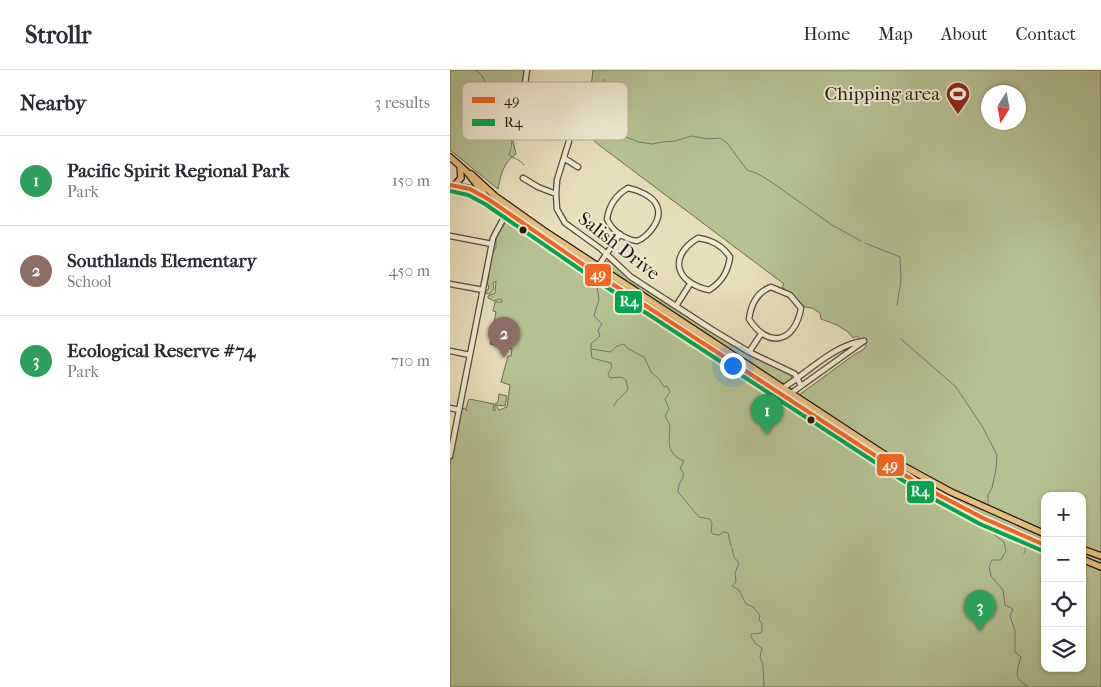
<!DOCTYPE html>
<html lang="en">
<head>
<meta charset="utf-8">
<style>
  :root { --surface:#fff; --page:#f2f2f3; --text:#2b2b33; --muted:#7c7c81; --line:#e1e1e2; --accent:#8f2418 }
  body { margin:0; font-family:"IM FELL French Canon",serif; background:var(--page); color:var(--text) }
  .controls { position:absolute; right:15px; bottom:15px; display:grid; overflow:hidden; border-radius:10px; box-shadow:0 1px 4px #0004 }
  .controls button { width:45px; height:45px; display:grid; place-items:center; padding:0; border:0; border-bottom:1px solid var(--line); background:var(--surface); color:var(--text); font:25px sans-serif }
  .compass { position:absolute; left:531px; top:15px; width:45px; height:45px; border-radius:50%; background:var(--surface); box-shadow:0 1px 4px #0004; rotate:191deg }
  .you { position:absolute; left:282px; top:295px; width:18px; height:18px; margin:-12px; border:4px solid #fff; border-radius:50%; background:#1a73e8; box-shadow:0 0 0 8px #1a73e833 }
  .badge { display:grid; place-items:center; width:32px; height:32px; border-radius:50%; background:var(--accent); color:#fff; font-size:16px; font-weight:700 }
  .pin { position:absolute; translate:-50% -41px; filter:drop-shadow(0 1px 2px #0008) }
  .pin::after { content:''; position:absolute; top:26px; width:18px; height:15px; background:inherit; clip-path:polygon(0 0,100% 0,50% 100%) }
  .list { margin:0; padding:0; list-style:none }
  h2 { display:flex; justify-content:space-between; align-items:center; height:65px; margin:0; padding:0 20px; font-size:21px }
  h2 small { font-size:16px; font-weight:400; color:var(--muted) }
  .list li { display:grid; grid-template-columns:32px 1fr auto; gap:15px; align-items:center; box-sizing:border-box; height:90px; padding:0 20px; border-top:1px solid var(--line) }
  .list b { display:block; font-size:19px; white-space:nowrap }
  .list p { margin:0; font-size:16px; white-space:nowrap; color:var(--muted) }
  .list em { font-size:16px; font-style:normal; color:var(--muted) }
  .icon { flex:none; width:28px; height:28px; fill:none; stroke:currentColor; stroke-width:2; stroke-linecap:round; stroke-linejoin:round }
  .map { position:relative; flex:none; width:651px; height:617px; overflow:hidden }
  header { display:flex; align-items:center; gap:30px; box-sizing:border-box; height:70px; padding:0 25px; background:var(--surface); border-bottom:1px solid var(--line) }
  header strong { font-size:24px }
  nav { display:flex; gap:28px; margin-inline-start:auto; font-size:18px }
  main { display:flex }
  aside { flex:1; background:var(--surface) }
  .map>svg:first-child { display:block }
  .green { fill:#b5c192; stroke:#6e6c50; fill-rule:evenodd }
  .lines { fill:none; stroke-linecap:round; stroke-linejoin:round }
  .stream { stroke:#6a7a70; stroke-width:1 }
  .minor-casing { stroke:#56493a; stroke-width:7 }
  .major-casing { stroke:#26180f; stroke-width:8 }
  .minor { stroke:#f0e9d4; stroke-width:4.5 }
  .major { stroke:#e4be7e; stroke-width:5.5 }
  .bus-1-casing { stroke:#f0e9d4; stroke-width:8 }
  .bus-2-casing { stroke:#f0e9d4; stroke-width:8 }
  .bus-1 { stroke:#f26522; stroke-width:4 }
  .bus-2 { stroke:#00a651; stroke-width:4 }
  .bus-dot { fill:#26180f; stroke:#f0e9d4; stroke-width:2 }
  .labels { text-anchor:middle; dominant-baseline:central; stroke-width:4; stroke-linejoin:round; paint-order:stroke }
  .poi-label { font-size:19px; fill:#26180f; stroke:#f0e9d4; text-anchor:end }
  .street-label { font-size:19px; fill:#26180f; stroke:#f0e9d4 }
  .key { fill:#f0e9d4; stroke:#b3aa99; stroke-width:1 }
  .key-label { font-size:14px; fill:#26180f }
  .line-badge { stroke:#f0e9d4; stroke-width:2 }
  .badge-label { font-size:14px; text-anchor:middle; font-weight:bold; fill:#fff }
</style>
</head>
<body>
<header>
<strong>Strollr</strong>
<nav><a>Home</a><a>Map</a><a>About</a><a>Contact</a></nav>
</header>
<main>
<aside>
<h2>Nearby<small>3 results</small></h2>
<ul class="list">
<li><span class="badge" style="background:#2e9e5b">1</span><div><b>Pacific Spirit Regional Park</b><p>Park</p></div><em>150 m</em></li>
<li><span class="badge" style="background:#8d6e63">2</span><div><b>Southlands Elementary</b><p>School</p></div><em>450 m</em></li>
<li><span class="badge" style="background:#2e9e5b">3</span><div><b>Ecological Reserve #74</b><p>Park</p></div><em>710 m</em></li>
</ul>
</aside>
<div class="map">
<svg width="651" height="617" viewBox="0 0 651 617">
  <rect width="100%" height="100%" fill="#e8ddbd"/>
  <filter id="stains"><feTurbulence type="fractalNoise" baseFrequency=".004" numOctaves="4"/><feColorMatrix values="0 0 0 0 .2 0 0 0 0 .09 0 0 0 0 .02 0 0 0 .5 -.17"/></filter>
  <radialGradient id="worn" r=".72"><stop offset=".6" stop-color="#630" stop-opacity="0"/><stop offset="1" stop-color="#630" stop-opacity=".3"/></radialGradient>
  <path class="green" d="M0,0H75L60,58L66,84C53,93 51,104 48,119L0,80Z
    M143,0H651V617H0V395L11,341L14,338L17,341L16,338L19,329L44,334L43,340L45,341V334L48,332L49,324L57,326L55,336L46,335L49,340L57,337L60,315L51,312L58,286H61L62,279L40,274L46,242L43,241L45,232H52L51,229L44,231L38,228V226L45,223L46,211L43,213L44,219L40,224L35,223L39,218L37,212L39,207L38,204L42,184L46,177V168L55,153L56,148H60L86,169L126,197L189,235L209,251L337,334L342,330L340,326L345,328L405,284L413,280L416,276L407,266L403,268L398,262L387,255L371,249L370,243L362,238L355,237L332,217L334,214L145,72L141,62L134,59L137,53ZM538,22H568V52H538ZM595,426H632V598H595Z
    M158,191L196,220L272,269L300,286L341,305L342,310L337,314H332L156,198L155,193Z"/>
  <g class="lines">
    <path class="stream" d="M25,0C38,7 36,19 40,31L50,37L52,41C49,48 47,61 54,66C56,68 59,69 62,71L61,78L59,85C64,89 70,89 74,95
      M153,0V1
      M154,9L158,34
      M161,41L176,67L189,72L202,74L213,72L225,71L242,66L257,69L270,68L277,73L297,100L306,103L320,111L382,155L411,171
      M415,173L450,187L451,210L447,235
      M147,214L148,212
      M147,217L149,229L144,246L152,254L148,260L150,266L141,274V279L161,282L167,276L174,274L177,278L194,287L201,302L210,310L214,317L217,316L220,322L215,329L219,339L215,346L220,355C219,371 216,384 234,391L230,399L233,402V408L229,414L228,422L249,447L260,449L262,454L261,462L263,464L269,465L274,462L278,463L281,476
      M451,269L506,317L532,356L547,385L546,399L542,418L538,425V433
      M141,279L142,288L161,293L162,297L158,304L160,308L171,307L176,310L178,319C174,326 167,328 164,336
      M544,460L545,463
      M545,465L554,472L556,481L551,490H542L539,497L541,506L553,520L555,535L563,539L560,546L565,561V582L571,587C569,593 566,602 568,608C570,612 575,614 578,617
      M282,478L284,487L289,493L285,503L286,512L282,516L289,520L296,534L303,537L310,545L309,550L312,553V560L311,563L301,564V567L306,574L312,578L310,587L313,595L314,617
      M575,479L576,477
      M574,483L575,481"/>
    <defs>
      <path id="minor" d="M77,0L75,14L84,33L100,48L116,57L119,63V71L107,110L106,124L107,139L115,153L151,179L181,207L261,259L299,282L345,304L351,316
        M114,88L128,97
        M73,108L88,117L106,124
        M178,118C188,120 203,126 207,136C213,149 198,167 187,171C174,169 162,161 157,149C159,136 166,125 178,118Z
        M0,166L42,174
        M248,168C262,170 272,175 280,187C278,202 272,212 259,220C226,213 217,187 248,168Z
        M147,198L170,164
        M0,214L33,220
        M321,217L340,225L351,238C345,273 318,279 299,249C301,234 307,222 321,217Z
        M226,236L240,214
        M0,281L20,285
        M299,282L311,264
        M333,318C357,303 385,274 414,271
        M340,324L414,271
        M0,338L9,340
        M0,386L43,168L57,142"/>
      <path id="major" d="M0,87L17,102L38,129L66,149L472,416L533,448L595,475
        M21,104L45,126L93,160L446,392L501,422L595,464
        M0,115L33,121
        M4,116L11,108L10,96
        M20,119L38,129
        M632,479L651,486
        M632,489L651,497"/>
    </defs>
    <use href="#minor" class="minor-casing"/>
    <use href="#major" class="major-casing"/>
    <use href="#minor" class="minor"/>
    <use href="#major" class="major"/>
    <defs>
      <path id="bus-1" d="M0,115L20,119L38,129L144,202L472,416L533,448L595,475"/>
      <path id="bus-2" d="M0,121L18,125L35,134L141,207L469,421L530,454L593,481"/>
    </defs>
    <use href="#bus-1" class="bus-1-casing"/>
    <use href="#bus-2" class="bus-2-casing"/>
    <use href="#bus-1" class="bus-1"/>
    <use href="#bus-2" class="bus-2"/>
  </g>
  <defs>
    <symbol id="stadium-pin" viewBox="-11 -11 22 30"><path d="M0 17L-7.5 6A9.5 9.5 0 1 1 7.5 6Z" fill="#8f2418" stroke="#f0e9d4"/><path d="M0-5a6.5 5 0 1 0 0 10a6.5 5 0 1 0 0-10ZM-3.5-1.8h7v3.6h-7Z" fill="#fff"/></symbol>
  </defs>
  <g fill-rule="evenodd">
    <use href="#stadium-pin" x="494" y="10" width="28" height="38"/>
  </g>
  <g class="bus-dot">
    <circle cx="73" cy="160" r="4.5"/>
    <circle cx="361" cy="350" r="4.5"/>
  </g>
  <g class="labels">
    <g class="poi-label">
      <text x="490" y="24">Chipping area</text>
    </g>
    <g class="street-label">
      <text transform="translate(169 176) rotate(38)">Salish Drive</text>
    </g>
  </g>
  <rect x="12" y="12" width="166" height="58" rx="8" class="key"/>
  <rect x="22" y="27" width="23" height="6" fill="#f26522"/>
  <rect x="22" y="49" width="23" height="7" fill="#00a651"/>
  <g class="key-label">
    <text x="54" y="35">49</text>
    <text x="54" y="57">R4</text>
  </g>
  <g class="line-badge">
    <rect x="134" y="193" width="28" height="24" rx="5" fill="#f26522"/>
    <rect x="164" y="220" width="29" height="24" rx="5" fill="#00a651"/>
    <rect x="426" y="383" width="29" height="24" rx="5" fill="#f26522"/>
    <rect x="456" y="410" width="29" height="24" rx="5" fill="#00a651"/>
  </g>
  <g class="badge-label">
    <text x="148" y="209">49</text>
    <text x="179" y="236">R4</text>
    <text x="440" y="400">49</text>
    <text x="470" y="426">R4</text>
  </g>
  <rect width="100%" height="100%" filter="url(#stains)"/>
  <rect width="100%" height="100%" fill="url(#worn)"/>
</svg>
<div class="controls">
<button>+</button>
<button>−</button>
<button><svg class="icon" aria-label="locate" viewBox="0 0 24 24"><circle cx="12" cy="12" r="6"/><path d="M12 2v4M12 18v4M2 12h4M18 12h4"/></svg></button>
<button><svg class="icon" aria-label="layers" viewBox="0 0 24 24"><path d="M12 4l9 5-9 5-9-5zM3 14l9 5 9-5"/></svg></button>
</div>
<svg class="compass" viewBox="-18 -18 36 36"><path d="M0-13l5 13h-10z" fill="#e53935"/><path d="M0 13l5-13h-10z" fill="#7c7c81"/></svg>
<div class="you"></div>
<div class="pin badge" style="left:317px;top:365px;background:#2e9e5b">1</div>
<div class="pin badge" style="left:54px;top:288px;background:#8d6e63">2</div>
<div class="pin badge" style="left:530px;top:561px;background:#2e9e5b">3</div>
</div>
</main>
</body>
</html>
